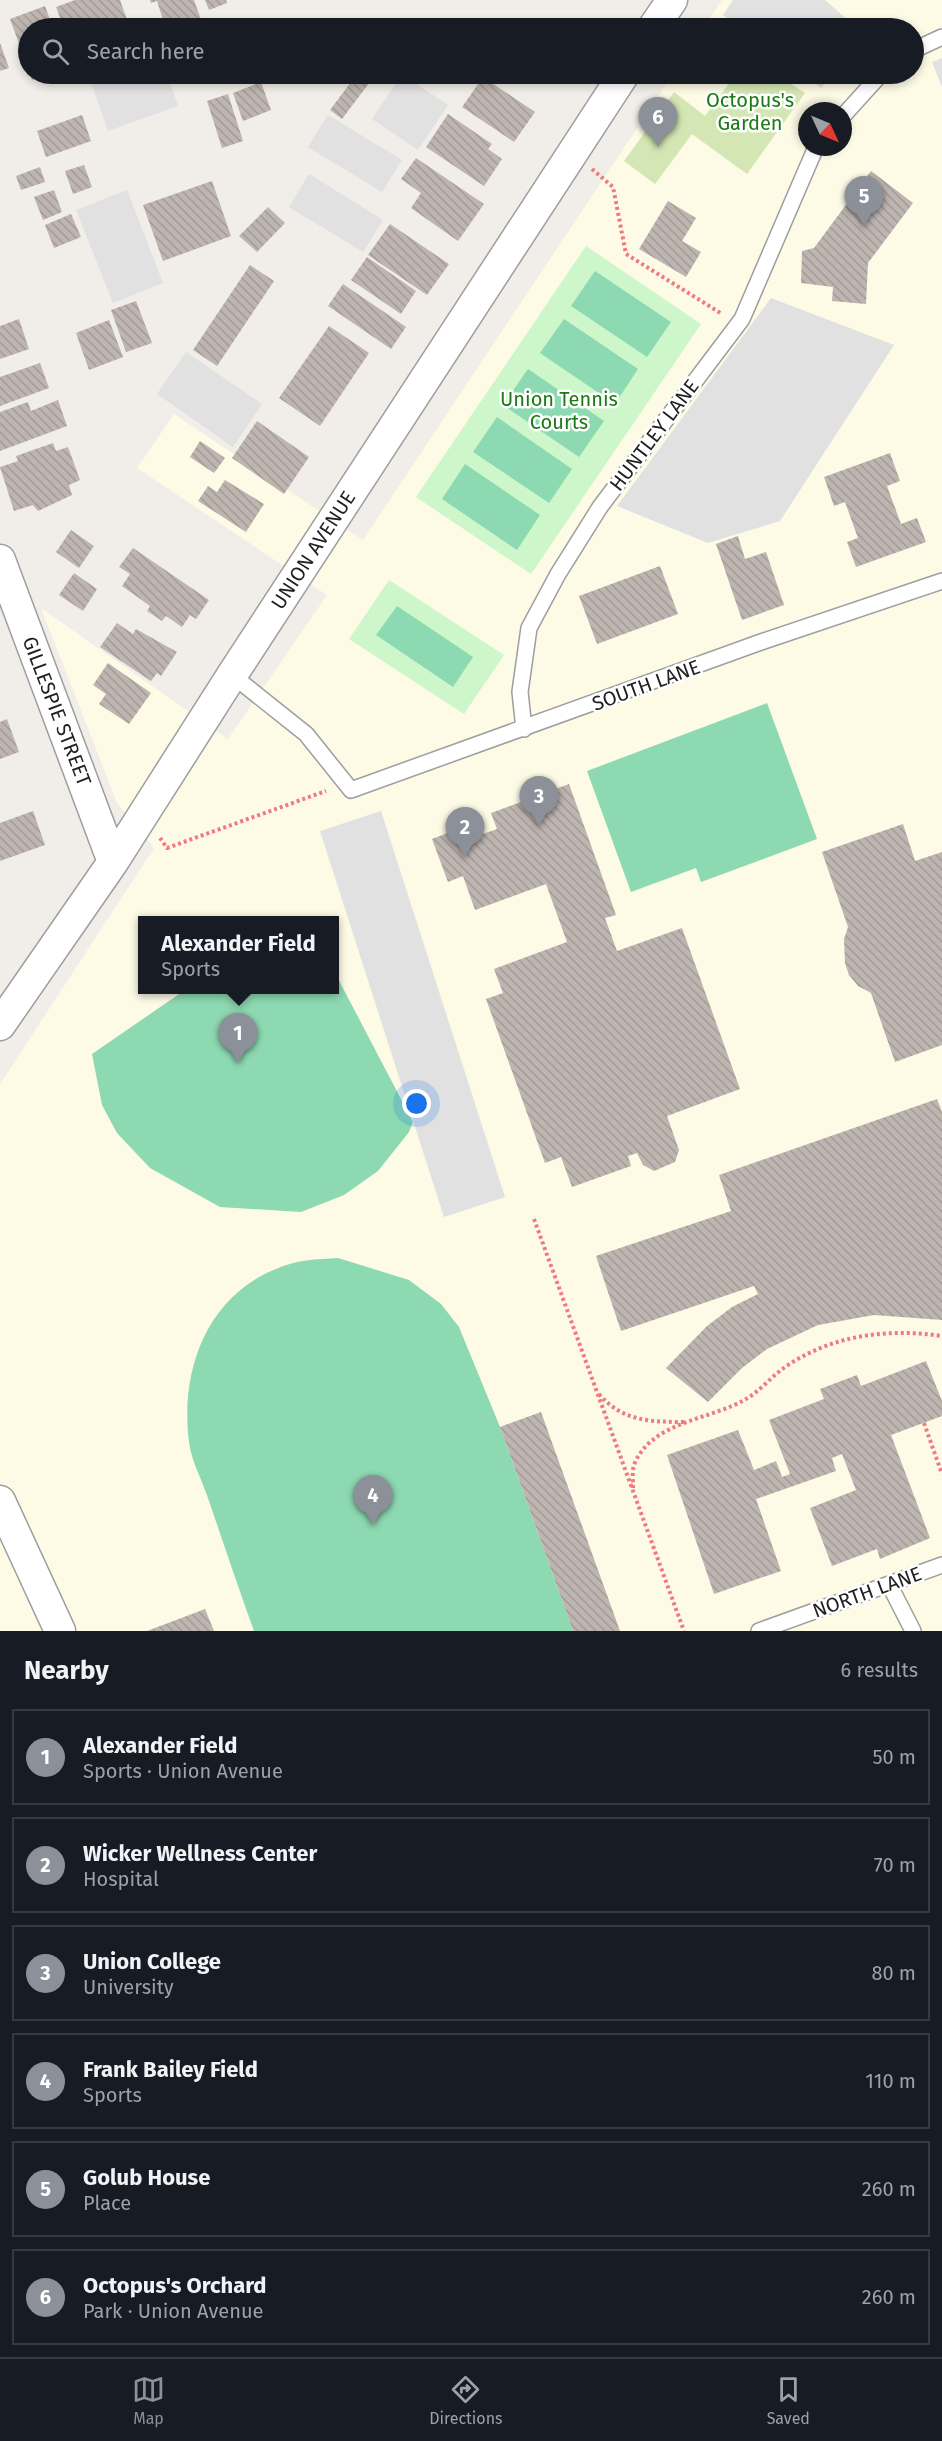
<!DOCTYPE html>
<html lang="en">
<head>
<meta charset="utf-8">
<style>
  :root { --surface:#171b24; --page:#242831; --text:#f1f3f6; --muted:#9ea1a6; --line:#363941; --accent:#8c9099 }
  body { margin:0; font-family:"Fira Sans",sans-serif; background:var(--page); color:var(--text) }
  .compass { position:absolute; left:798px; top:102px; width:54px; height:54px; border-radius:50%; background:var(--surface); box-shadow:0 3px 9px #0003; rotate:134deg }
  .you { position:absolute; left:417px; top:1104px; width:21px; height:21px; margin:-15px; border:4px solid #fff; border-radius:50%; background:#1a73e8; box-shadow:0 0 0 9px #1a73e833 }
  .badge { display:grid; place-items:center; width:39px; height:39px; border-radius:50%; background:var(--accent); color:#fff; font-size:20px; font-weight:700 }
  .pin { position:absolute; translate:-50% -50px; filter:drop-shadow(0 2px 3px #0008) }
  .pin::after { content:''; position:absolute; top:32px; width:21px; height:18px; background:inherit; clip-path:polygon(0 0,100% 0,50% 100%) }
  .popup { position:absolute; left:138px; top:916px; width:201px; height:78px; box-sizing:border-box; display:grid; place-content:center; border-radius:0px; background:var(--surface); filter:drop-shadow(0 2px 4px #0005); font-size:20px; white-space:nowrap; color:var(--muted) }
  .popup b { font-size:22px; color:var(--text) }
  .popup::after { content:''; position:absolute; left:50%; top:100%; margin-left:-12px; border:12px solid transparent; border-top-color:var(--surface) }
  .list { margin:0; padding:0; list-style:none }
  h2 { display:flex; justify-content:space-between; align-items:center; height:78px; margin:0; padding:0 24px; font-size:26px }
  h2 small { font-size:20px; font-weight:400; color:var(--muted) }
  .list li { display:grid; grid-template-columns:39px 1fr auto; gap:18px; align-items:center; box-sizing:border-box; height:96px; margin:0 12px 12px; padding:0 12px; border:2px solid var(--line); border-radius:0px }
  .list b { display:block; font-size:22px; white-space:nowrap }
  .list p { margin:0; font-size:20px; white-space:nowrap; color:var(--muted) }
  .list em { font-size:20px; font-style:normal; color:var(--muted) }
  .icon { flex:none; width:33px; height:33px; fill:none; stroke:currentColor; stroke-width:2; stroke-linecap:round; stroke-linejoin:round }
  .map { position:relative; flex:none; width:942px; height:1631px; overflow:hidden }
  .search { position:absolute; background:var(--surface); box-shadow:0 3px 9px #0003; left:18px; right:18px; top:18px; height:66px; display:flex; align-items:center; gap:15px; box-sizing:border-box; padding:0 21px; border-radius:33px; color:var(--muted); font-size:22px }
  .sheet { height:726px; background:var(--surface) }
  nav { display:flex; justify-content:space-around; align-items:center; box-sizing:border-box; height:84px; border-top:2px solid var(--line); background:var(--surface); font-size:16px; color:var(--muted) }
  nav a { display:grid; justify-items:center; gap:3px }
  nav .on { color:var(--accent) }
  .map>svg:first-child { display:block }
  .education { fill:#fdfae5; fill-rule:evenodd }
  .grass { fill:#d3e6b3 }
  .park { fill:#cdf6ca }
  .pitch { fill:#8dd9b1 }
  .parking { fill:#e1e1e1 }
  .building { fill:url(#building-back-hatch) }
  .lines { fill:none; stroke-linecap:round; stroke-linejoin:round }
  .lane-casing { stroke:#9e9e9e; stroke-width:18 }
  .street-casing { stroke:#9e9e9e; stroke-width:33 }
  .path { stroke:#f07a7f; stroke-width:4; stroke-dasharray:3 3; stroke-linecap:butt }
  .lane { stroke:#fff; stroke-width:15 }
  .street { stroke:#fff; stroke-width:30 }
  .labels { text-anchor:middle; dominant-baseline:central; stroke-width:5; stroke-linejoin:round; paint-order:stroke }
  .park-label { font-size:20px; fill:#1a7a14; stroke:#fff }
  .street-label { font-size:20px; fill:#212121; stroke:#fff }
</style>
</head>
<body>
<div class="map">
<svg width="942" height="1631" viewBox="0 0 942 1631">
  <defs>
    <pattern id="building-back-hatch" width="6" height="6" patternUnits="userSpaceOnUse" patternTransform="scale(1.5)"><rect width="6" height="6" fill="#beb5b1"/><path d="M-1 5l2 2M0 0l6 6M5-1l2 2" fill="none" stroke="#a39b98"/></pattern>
  </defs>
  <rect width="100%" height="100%" fill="#f1ede8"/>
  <path class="education" d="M722,0H942V1631H0V1084L154,848L117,803L41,608L228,739L327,595L137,468L174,414L363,540L673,74H914V28H703ZM807,111H843V147H807ZM142,920H334V990H142Z"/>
  <path class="grass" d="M736,74H776L805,93L747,174L692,134L655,184L624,161L674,92L705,116Z"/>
  <path class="park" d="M586,246L701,324L531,574L416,497Z
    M389,580L504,655L464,714L349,639Z"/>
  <path class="pitch" d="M595,271L671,322L647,357L571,306Z
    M564,319L638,369L615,404L540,353Z
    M528,369L604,421L579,457L503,405Z
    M497,417L572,469L549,503L473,452Z
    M465,464L540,515L517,550L442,499Z
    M397,606L473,657L453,687L376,635Z
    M767,703L817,839L701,882L696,868L631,892L587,771Z
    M334,971L413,1122L409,1132L378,1171L344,1195L301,1212L220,1207L150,1168L117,1133L102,1105L92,1054L185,990H334Z
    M338,1258L409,1280L441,1304L459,1327L500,1427L573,1631H254C238,1587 223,1542 208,1498C202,1480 191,1460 189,1442C180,1371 206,1297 276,1269C295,1260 317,1259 338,1258Z"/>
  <path class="parking" d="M733,0H825L857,28H742L723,15Z
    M942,58V87L932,62Z
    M88,74H167L178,106L108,131Z
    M402,74L448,105L418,150L372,119Z
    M802,74H833L821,88Z
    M328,115L402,160L382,192L308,147Z
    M309,174L383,220L363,252L289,207Z
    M127,190L163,283L113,303L76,210Z
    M771,298L894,345L780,521L708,543L617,506Z
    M186,352L262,404L233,447L157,394Z
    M381,811L505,1197L444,1217L320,831Z"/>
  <path class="building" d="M75,0H120L130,28H64L56,7Z
    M150,0H194L204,28H174L170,18L163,20L157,1L151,3Z
    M205,0H226L227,3L209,10Z
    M45,6L53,28H28V68L10,19Z
    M414,21L415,28H385V23Z
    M0,43L9,68L0,71Z
    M30,74H50L32,80Z
    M357,74H376L342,119L330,110Z
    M483,77L535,112L514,142L462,107Z
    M261,82L271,110L243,121L233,93Z
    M228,94L243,141L222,148L207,101Z
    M448,114L492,144L488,149L502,159L484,186L426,147Z
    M82,115L91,141L46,157L37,131Z
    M416,158L484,204L458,241L411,208L421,193L401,179Z
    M84,165L92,187L73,194L65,171Z
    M40,167L45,182L21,190L16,176Z
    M871,171L913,203L868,263L866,304L832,301L833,287L801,283L802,251L814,248Z
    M212,181L231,236L163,261L143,205Z
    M54,190L62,212L43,220L34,197Z
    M668,201L696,218L682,241L701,252L686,277L639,249Z
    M268,207L285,223L257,252L239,236Z
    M71,214L81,237L54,248L45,225Z
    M390,224L449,264L427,295L368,255Z
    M367,257L416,291L401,314L351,280Z
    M250,265L274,281L217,366L193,350Z
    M343,284L406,327L391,349L328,306Z
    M136,301L152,343L126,352L111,310Z
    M19,319L29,349L0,359V326Z
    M109,320L123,357L89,370L76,333Z
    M329,326L369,353L320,426L279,398Z
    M40,363L49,388L0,406V377Z
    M58,400L67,426L0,451V412L28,402L31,411Z
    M257,421L309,457L284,494L232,458Z
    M200,441L225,458L214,473L190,457Z
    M53,443L56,451L68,447L80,480L69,485L72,495L38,511L33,505L14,511L0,467L18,461L16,456Z
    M890,453L900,481L887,486L901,524L917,518L926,542L856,567L847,542L858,538L845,502L834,506L824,477Z
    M225,480L264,504L246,532L198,501L208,486L217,492Z
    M71,530L94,546L79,568L56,552Z
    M738,536L745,559L766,552L784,605L742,620L716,544Z
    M133,548L209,600L196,619L190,615L182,627L166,616L162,621L147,611L150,606L122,586L130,574L119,567Z
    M660,566L678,614L597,644L579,596Z
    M74,573L97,589L83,611L59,595Z
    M117,623L133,634L136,629L177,652L161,676L157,673L151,681L100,647Z
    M108,663L151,693L129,724L99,704L106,694L93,685Z
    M7,719L19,752L0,759V722Z
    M569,784L616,915L605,918L617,951L682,928L740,1089L667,1116L679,1150L675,1162L654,1171L643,1165L637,1153L628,1156L631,1166L572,1187L561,1157L545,1163L486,999L503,993L494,969L567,942L546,884L475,910L463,876L448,882L432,839L478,821L483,834L497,829L491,813Z
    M33,811L45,845L0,861V823Z
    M903,824L915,861L942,852V1045L895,1062L871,993L858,986L849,975L845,963L844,939L848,927L822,852Z
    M937,1099L942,1112V1320L874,1315L818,1325L767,1349L742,1368L708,1402L666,1368L707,1326L732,1307L758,1294L754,1286L621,1331L596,1256L731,1211L719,1175Z
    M926,1361L942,1401V1416L891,1435L930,1538L880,1559L877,1549L832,1566L810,1508L856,1490L842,1454L832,1458L836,1471L756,1499L781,1571L714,1594L667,1455L738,1430L754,1470L776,1461L782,1477L790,1474L769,1420L824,1399L820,1389L857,1375L861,1386Z
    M541,1412L620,1631H573L500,1427Z
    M205,1609L214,1631H147Z"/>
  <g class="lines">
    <defs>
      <path id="lane" d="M914,50L942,37
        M843,116L881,74
        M232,675L306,734L351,790L761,642L942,581
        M524,729L520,692L529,628L558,574L600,507L742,319L816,147
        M889,1584L913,1631
        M759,1631L942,1565"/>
      <path id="street" d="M653,28L672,0
        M0,560L113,862
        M0,1025L113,862L232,675L624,74
        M0,1501L60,1631"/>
    </defs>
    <use href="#lane" class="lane-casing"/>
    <use href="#street" class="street-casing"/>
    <path class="path" d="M592,169L613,187L626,254L722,314
      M160,838L167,848L326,791
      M534,1219L684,1631
      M599,1394C622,1421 650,1422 684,1422
      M924,1423L942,1474
      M633,1488C633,1481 632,1472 634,1465C651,1421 711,1420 746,1399C760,1391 771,1377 785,1367C832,1335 887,1328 942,1336"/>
    <use href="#lane" class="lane"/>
    <use href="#street" class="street"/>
  </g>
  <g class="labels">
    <g class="park-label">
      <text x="750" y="100">Octopus's<tspan x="750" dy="23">Garden</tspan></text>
      <text x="559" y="399">Union Tennis<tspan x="559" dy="23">Courts</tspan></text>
    </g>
    <g class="street-label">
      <text transform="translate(654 435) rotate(-53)">HUNTLEY LANE</text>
      <text transform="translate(313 550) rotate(-57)">UNION AVENUE</text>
      <text transform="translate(646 685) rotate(-20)">SOUTH LANE</text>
      <text transform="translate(57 711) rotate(69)">GILLESPIE STREET</text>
      <text transform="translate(867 1592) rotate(-20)">NORTH LANE</text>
    </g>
  </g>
</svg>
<svg class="compass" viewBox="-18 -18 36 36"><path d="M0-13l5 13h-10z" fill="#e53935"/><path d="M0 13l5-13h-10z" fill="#9ea1a6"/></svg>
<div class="you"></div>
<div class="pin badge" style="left:238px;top:1063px">1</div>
<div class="popup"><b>Alexander Field</b>Sports</div>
<div class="pin badge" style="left:465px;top:857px">2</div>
<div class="pin badge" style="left:539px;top:826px">3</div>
<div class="pin badge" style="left:373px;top:1525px">4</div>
<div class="pin badge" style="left:864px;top:226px">5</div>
<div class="pin badge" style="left:658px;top:147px">6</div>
<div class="search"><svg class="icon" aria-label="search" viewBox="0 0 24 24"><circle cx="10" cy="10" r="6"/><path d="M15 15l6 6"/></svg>Search here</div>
</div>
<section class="sheet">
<h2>Nearby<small>6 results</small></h2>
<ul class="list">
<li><span class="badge">1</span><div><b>Alexander Field</b><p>Sports · Union Avenue</p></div><em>50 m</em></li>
<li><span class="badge">2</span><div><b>Wicker Wellness Center</b><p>Hospital</p></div><em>70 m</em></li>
<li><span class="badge">3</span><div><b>Union College</b><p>University</p></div><em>80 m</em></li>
<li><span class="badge">4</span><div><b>Frank Bailey Field</b><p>Sports</p></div><em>110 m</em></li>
<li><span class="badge">5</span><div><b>Golub House</b><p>Place</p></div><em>260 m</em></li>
<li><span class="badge">6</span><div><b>Octopus's Orchard</b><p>Park · Union Avenue</p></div><em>260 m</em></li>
</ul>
</section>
<nav>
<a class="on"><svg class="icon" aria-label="map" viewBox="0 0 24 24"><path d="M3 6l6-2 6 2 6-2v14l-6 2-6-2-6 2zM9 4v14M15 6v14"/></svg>Map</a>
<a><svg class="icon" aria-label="directions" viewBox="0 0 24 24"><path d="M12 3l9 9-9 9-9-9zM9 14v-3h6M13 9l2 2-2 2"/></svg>Directions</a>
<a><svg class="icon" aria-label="saved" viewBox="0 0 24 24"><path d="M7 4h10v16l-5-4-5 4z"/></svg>Saved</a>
</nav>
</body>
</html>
